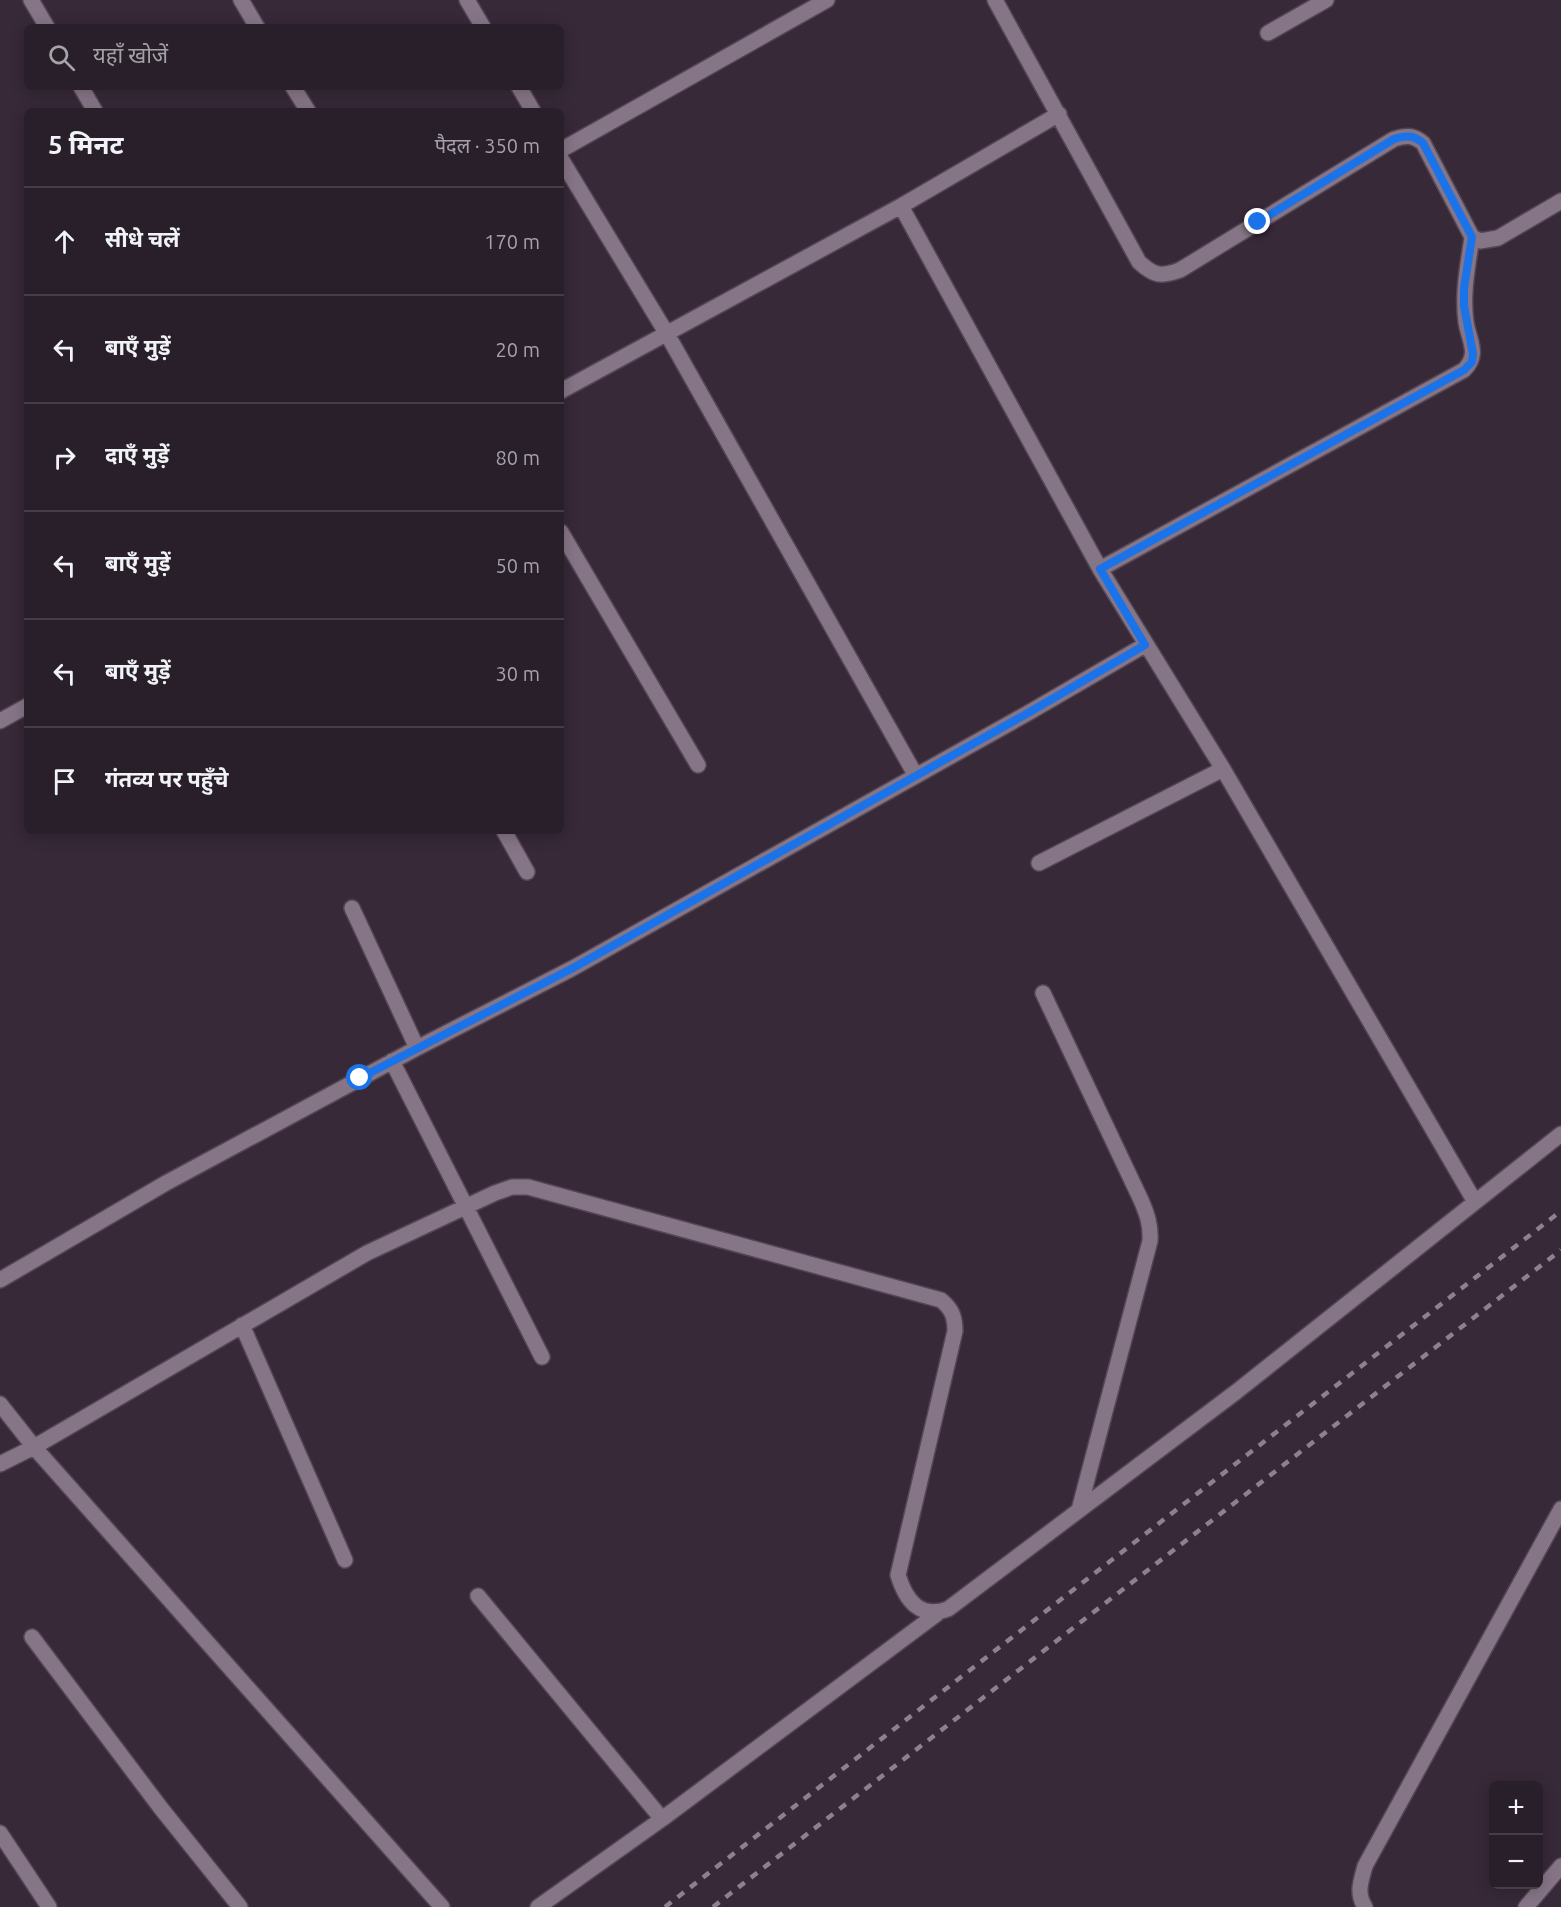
<!DOCTYPE html>
<html lang="hi">
<head>
<meta charset="utf-8">
<style>
  :root { --surface:#291f2a; --page:#312732; --text:#f1f3f6; --muted:#a5a2a8; --line:#453d47 }
  body { margin:0; font-family:Ubuntu,"Noto Sans Devanagari",sans-serif; background:var(--page); color:var(--text) }
  .controls { position:absolute; right:18px; bottom:18px; display:grid; overflow:hidden; border-radius:9px; box-shadow:0 3px 15px #0003 }
  .controls button { width:54px; height:54px; display:grid; place-items:center; padding:0; border:0; border-bottom:2px solid var(--line); background:var(--surface); color:var(--text); font:30px sans-serif }
  .stop { position:absolute; width:18px; height:18px; margin:-14px; border:4px solid #1a73e8; border-radius:50%; background:#fff }
  .stop.end { background:#1a73e8; border-color:#fff; box-shadow:0 2px 6px #0008 }
  .list { margin:0; padding:0; list-style:none }
  h2 { display:flex; justify-content:space-between; align-items:center; height:78px; margin:0; padding:0 24px; font-size:26px }
  h2 small { font-size:20px; font-weight:400; color:var(--muted) }
  .list li { display:grid; grid-template-columns:39px 1fr auto; gap:18px; align-items:center; box-sizing:border-box; height:108px; padding:0 24px; border-top:2px solid var(--line) }
  .list b { display:block; font-size:22px; white-space:nowrap }
  .list em { font-size:20px; font-style:normal; color:var(--muted) }
  .icon { flex:none; width:33px; height:33px; fill:none; stroke:currentColor; stroke-width:2; stroke-linecap:round; stroke-linejoin:round }
  .map { position:relative; flex:none; width:1561px; height:1907px; overflow:hidden }
  .search { position:absolute; background:var(--surface); box-shadow:0 3px 15px #0003; left:24px; top:24px; width:540px; height:66px; display:flex; align-items:center; gap:15px; box-sizing:border-box; padding:0 21px; border-radius:9px; color:var(--muted); font-size:22px }
  .panel { position:absolute; background:var(--surface); box-shadow:0 3px 15px #0003; left:24px; top:108px; width:540px; height:726px; border-radius:9px }
  .map>svg:first-child { display:block }
  .lines { fill:none; stroke-linecap:round; stroke-linejoin:round }
  .minor-casing { stroke:#524653; stroke-width:18 }
  .minor { stroke:#867587; stroke-width:15 }
  .rail { stroke:#8d818d; stroke-width:4.5; stroke-dasharray:8 8; stroke-linecap:butt }
  .route { stroke:#1a73e8; stroke-width:8 }
</style>
</head>
<body>
<div class="map">
<svg width="1561" height="1907" viewBox="0 0 1561 1907">
  <rect width="100%" height="100%" fill="#372938"/>
  <g class="lines">
    <defs>
      <path id="minor" d="M31,0L47,27
        M241,0L257,27
        M467,0L483,27
        M995,0L1139,262C1154,276 1161,277 1180,270L1394,139C1406,135 1413,135 1423,143L1472,237L1480,241L1498,238L1561,201
        M1268,33L1326,0
        M81,87L95,111
        M293,87L308,111
        M519,87L533,111
        M561,150L827,0
        M561,159L667,334L916,776
        M901,206L1100,569L1223,769L1475,1202
        M561,391L901,206L1059,114
        M561,532L698,765
        M1100,569L1464,370C1480,354 1469,341 1466,322C1462,293 1468,265 1472,237
        M0,721L27,706
        M504,831L527,872
        M1039,863L1223,769
        M352,908L417,1048
        M1043,993L1141,1200C1147,1214 1151,1225 1150,1241L1079,1510
        M392,1061L542,1357
        M0,1280L166,1183L417,1048L573,968L1028,713L1145,645
        M242,1325L345,1560
        M0,1404L34,1447L442,1907
        M0,1464L34,1447L367,1253L495,1193L512,1187H528L941,1300C952,1309 955,1317 955,1331L898,1575C906,1601 920,1619 948,1609L1236,1392L1561,1134
        M478,1596L662,1819
        M32,1637L160,1807L240,1907
        M0,1833L49,1907
        M538,1907L662,1819L938,1613
        M1365,1907C1356,1893 1361,1881 1365,1866L1561,1509
        M1526,1907L1561,1866"/>
    </defs>
    <use href="#minor" class="minor-casing"/>
    <use href="#minor" class="minor"/>
    <path class="rail" d="M665,1907L1561,1211
      M713,1907L1561,1250"/>
  </g>
  <g class="lines">
    <path class="route" d="M360,1078L573,968L1028,713L1145,645L1100,569L1464,370L1472,362L1473,354L1464,306V288L1472,237L1423,143C1413,135 1406,135 1394,139L1258,222"/>
  </g>
</svg>
<div class="controls">
<button>+</button>
<button>−</button>
</div>
<div class="stop" style="left:360px;top:1078px"></div>
<div class="stop end" style="left:1258px;top:222px"></div>
<div class="search"><svg class="icon" aria-label="search" viewBox="0 0 24 24"><circle cx="10" cy="10" r="6"/><path d="M15 15l6 6"/></svg>यहाँ खोजें</div>
<section class="panel">
<h2>5 मिनट<small>पैदल · 350 m</small></h2>
<ul class="list">
<li><svg class="icon" aria-label="ahead" viewBox="0 0 24 24"><path d="M12 20V5M6 11l6-6 6 6"/></svg><div><b>सीधे चलें</b></div><em>170 m</em></li>
<li><svg class="icon" aria-label="left" viewBox="0 0 24 24"><path d="M17 20v-9H6M10 6l-5 5 5 5"/></svg><div><b>बाएँ मुड़ें</b></div><em>20 m</em></li>
<li><svg class="icon" aria-label="right" viewBox="0 0 24 24"><path d="M7 20v-9h11M14 6l5 5-5 5"/></svg><div><b>दाएँ मुड़ें</b></div><em>80 m</em></li>
<li><svg class="icon" aria-label="left" viewBox="0 0 24 24"><path d="M17 20v-9H6M10 6l-5 5 5 5"/></svg><div><b>बाएँ मुड़ें</b></div><em>50 m</em></li>
<li><svg class="icon" aria-label="left" viewBox="0 0 24 24"><path d="M17 20v-9H6M10 6l-5 5 5 5"/></svg><div><b>बाएँ मुड़ें</b></div><em>30 m</em></li>
<li><svg class="icon" aria-label="arrive" viewBox="0 0 24 24"><path d="M6 21V4h12l-3 4 3 4H6"/></svg><div><b>गंतव्य पर पहुँचे</b></div></li>
</ul>
</section>
</div>
</body>
</html>
